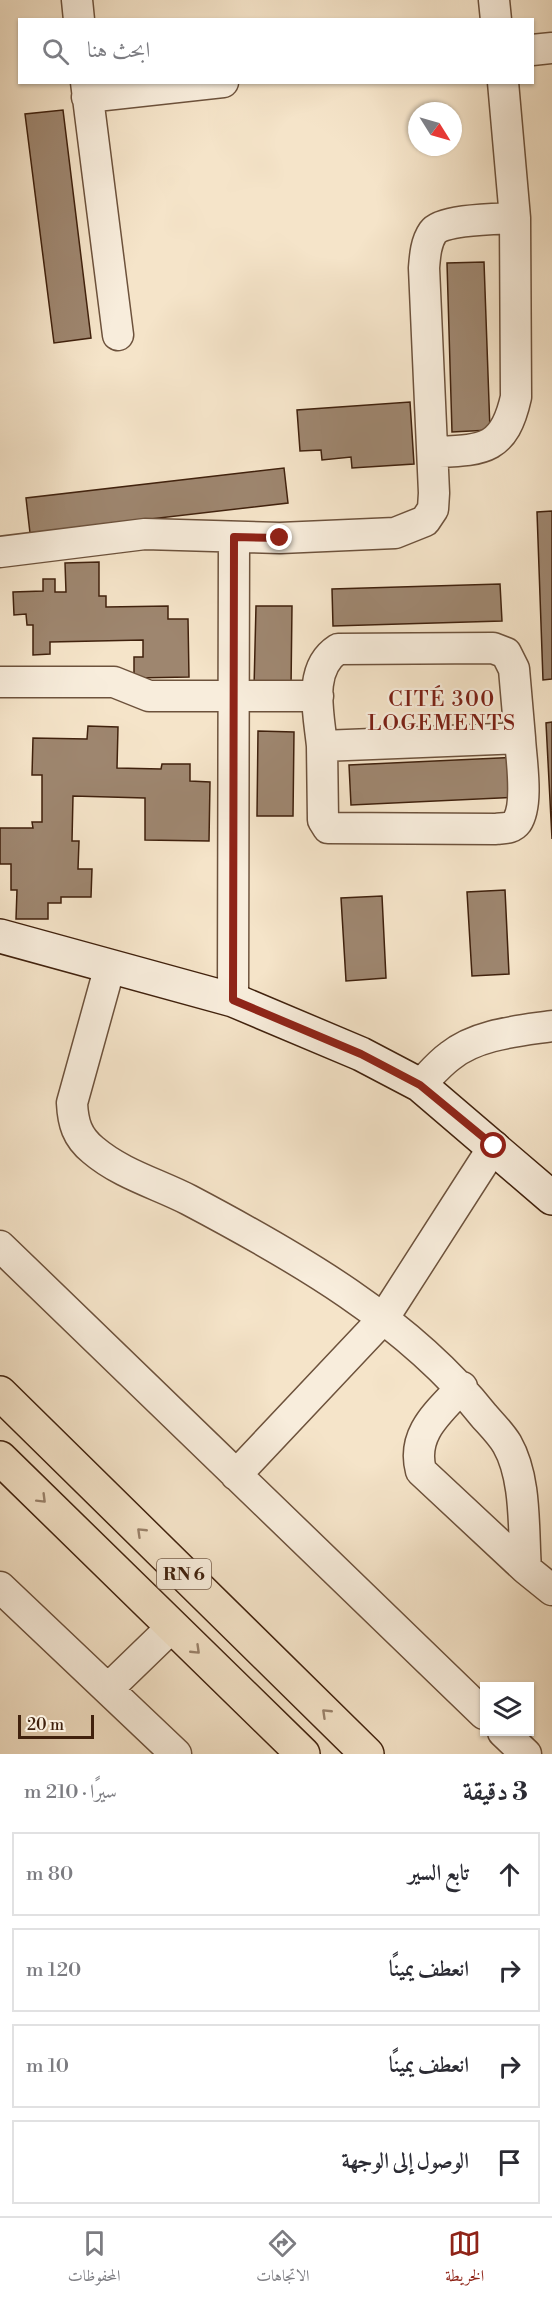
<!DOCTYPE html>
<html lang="ar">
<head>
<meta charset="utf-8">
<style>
  :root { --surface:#fff; --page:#f7f7f7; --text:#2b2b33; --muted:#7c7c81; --line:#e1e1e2; --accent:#8f2418 }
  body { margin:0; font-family:"Libre Bodoni",Amiri,serif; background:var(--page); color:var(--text); direction:rtl }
  .controls { position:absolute; right:18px; bottom:18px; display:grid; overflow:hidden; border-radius:0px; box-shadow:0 2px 4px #0004 }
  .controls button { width:54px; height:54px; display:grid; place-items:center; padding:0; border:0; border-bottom:2px solid var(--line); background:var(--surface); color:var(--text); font:30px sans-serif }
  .compass { position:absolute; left:408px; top:102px; width:54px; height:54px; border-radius:50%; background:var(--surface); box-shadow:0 2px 4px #0004; rotate:127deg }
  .scale { position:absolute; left:18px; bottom:15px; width:76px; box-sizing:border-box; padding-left:6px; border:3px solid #40210d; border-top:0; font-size:16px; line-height:21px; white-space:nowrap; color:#40210d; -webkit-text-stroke:4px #f8eddc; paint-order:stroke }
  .stop { position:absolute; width:18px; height:18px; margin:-14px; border:4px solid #8f2418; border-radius:50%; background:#fff }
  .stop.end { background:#8f2418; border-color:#fff; box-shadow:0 2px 6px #0008 }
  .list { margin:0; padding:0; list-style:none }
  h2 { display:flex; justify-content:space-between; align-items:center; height:78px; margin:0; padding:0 24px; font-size:26px }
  h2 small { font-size:20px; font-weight:400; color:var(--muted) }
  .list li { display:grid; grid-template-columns:39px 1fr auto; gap:18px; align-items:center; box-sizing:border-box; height:84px; margin:0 12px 12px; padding:0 12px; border:2px solid var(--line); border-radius:0px }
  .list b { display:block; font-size:22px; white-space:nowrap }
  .list em { font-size:20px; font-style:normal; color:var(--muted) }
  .icon { flex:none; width:33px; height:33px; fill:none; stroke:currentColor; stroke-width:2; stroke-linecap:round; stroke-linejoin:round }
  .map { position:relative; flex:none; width:552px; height:1754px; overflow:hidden; direction:ltr }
  .search { position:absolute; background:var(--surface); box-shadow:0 2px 4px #0004; left:18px; right:18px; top:18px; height:66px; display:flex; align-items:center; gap:15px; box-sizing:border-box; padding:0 21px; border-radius:0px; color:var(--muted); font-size:22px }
  .sheet { height:462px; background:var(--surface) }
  nav { display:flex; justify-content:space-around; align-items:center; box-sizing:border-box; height:84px; border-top:2px solid var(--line); background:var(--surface); font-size:16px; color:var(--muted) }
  nav a { display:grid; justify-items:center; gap:3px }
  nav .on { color:var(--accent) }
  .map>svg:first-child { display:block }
  .building { fill:#9e866f; stroke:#40210d; stroke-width:1.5 }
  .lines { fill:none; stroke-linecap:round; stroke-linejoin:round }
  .street-casing { stroke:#6d523c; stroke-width:33 }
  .secondary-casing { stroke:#40210d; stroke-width:36 }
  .highway-casing { stroke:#40210d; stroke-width:36 }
  .street { stroke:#f8eddc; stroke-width:30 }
  .secondary { stroke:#f8eddc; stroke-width:33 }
  .highway { stroke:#f5e4c9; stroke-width:33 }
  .oneway { stroke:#9a826b }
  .route { stroke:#8f2418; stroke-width:8 }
  .labels { text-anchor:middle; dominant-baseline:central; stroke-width:4.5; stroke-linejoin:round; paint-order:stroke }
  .shield { fill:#f8eddc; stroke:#775e4b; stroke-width:1.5 }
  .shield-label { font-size:18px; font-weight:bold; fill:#40210d }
  .neighbourhood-label { font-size:21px; letter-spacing:1.5px; fill:#7a1f14; stroke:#f8eddc }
</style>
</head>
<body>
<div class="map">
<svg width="552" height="1754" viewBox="0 0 552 1754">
  <rect width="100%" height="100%" fill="#f5e4c9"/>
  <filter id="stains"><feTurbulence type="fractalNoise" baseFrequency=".00333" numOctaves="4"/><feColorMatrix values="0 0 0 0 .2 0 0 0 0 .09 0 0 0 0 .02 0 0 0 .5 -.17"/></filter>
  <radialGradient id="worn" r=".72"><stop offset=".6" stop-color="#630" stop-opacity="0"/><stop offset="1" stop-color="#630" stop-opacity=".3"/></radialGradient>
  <path class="building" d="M63,110L91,338L54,343L25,114Z
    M484,262L490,430L452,432L447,263Z
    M410,402L414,464L352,468L351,457L322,460L321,450L300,451L297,410Z
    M284,468L288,503L30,533L26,498Z
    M552,511V679L543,680L537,512Z
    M99,562V596H106V607L168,606V619H188L189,677L134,678V657H143V640L50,642V654L33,655V625H27L26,614L14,615L13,592L43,591V579H55V592H66L65,563Z
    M500,584L502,621L333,626L332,589Z
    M256,606H292L291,689L254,688Z
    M552,722V839L546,723Z
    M88,726L118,727L117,768L161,769L162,764H190V781L210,782L209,841L145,840V798L73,796L72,841H79L78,869H92L91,897H61V903H48V919H16L17,890H11V864H0V828H33L32,822H42V775H32L33,738L87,739Z
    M258,731L294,732L293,816H257Z
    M518,757L520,797L351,805L349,765Z
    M505,890L509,974L472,976L467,892Z
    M382,896L386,978L346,981L341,898Z"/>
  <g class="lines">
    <defs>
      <path id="street" d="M77,0L79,20
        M494,0L496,20
        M532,50L552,48
        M86,82L118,335
        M87,97L223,82
        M434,452C483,450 504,451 516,397L515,218L503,82
        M0,552L145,534L280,538L395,533L425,521L433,509L434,493L424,268C425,255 426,242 433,232C442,219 498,219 515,218
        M493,648L506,653L514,669L520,738L322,746C319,714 307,669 338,649Z
        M0,682H114L149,696H318
        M322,746L323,820L328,828L496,829C503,828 512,829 517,822C529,804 521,759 520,738
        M110,966L72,1103C73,1123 77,1137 93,1150C121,1174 158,1184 189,1200C295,1256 409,1321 484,1416C492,1425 501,1434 507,1444C527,1479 523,1530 526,1569L552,1590
        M233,1000L234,537
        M420,1085C430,1075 439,1064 450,1056C477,1034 519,1031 552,1026
        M0,1246L484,1714
        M462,1387C438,1413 411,1434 421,1471L526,1569
        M236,1475L383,1319L494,1146
        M0,1587L176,1754
        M109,1688L172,1627
        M503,1732L526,1754"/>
      <path id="secondary" d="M0,936L233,1000L361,1054L420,1085L552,1198"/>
      <path id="highway" d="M0,1393L367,1754
        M0,1458L303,1754"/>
    </defs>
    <use href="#street" class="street-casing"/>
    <use href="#secondary" class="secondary-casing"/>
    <use href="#highway" class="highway-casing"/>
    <use href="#street" class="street"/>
    <use href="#secondary" class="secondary"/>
    <use href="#highway" class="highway"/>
  </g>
  <defs><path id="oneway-chevron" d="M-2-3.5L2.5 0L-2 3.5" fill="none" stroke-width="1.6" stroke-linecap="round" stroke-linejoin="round" transform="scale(1.5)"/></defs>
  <g class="oneway">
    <use href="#oneway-chevron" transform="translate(42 1499) rotate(45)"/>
    <use href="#oneway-chevron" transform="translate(141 1532) rotate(-136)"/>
    <use href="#oneway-chevron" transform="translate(196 1650) rotate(44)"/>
    <use href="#oneway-chevron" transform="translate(326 1713) rotate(-136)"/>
  </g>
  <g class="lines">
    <path class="route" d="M280,538L234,537L233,1000L361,1054L420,1085L494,1146"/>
  </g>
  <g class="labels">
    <rect class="shield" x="157" y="1559" width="54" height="30" rx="4.5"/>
    <g class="shield-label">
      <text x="184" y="1574">RN 6</text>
    </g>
    <g class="neighbourhood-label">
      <text x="442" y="700">CITÉ 300<tspan x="442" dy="24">LOGEMENTS</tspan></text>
    </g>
  </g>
  <rect width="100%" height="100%" filter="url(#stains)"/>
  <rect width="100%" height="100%" fill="url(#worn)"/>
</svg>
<div class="controls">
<button><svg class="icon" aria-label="layers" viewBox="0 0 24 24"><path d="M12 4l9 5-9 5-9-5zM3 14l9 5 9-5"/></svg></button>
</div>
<svg class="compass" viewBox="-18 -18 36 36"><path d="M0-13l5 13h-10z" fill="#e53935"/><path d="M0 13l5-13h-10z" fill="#7c7c81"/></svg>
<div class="scale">20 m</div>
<div class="stop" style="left:494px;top:1146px"></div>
<div class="stop end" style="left:280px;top:538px"></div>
<div class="search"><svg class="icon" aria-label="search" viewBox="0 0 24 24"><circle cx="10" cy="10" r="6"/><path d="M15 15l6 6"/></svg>ابحث هنا</div>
</div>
<section class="sheet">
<h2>3 دقيقة<small>سيرًا · 210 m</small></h2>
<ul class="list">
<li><svg class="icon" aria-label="ahead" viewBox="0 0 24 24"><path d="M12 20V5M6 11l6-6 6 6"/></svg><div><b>تابع السير</b></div><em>80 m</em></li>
<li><svg class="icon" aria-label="right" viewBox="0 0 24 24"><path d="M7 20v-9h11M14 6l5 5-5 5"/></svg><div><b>انعطف يمينًا</b></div><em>120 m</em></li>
<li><svg class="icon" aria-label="right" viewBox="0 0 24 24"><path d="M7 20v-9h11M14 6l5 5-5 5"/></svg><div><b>انعطف يمينًا</b></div><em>10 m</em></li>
<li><svg class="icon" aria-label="arrive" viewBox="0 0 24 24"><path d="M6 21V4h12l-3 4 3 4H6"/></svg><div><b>الوصول إلى الوجهة</b></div></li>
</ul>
</section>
<nav>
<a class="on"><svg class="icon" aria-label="map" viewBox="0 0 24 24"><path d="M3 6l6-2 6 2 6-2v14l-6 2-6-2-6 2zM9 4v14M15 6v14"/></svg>الخريطة</a>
<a><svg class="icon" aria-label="directions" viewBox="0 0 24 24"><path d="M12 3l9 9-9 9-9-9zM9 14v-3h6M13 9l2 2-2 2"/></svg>الاتجاهات</a>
<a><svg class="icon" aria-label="saved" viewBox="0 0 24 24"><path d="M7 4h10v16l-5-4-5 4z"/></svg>المحفوظات</a>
</nav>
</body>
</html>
